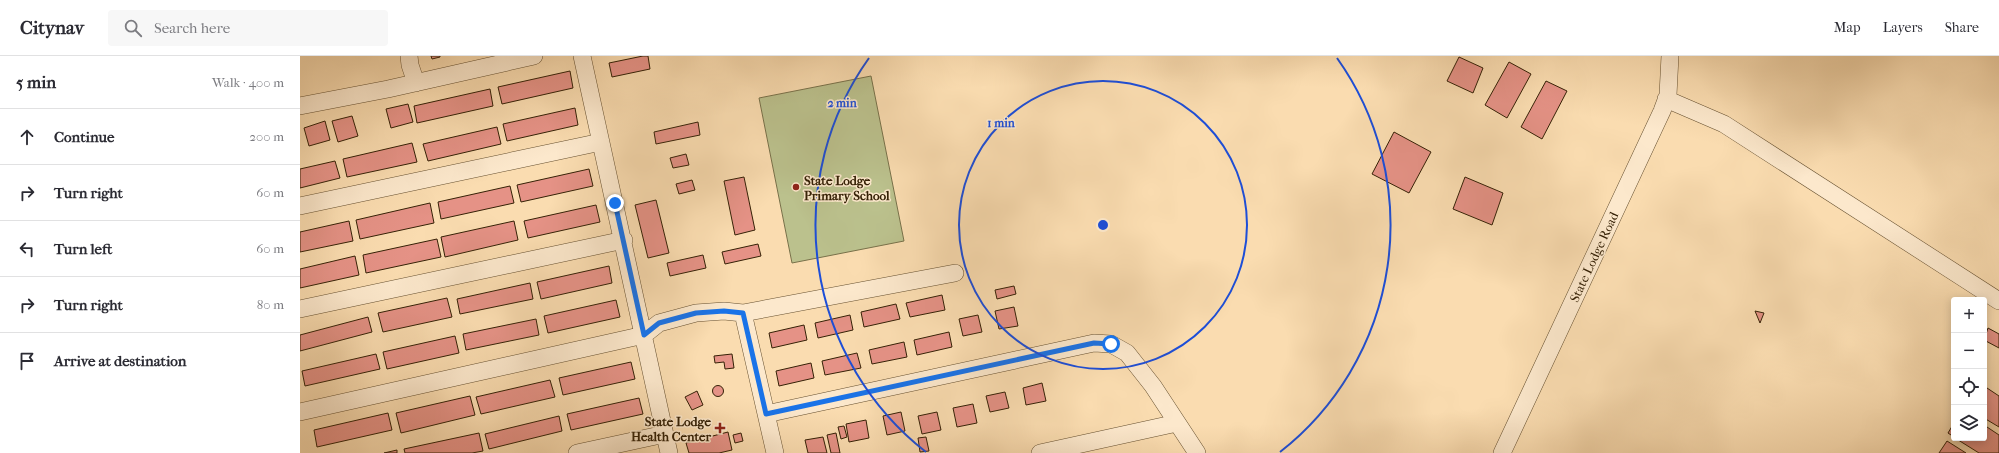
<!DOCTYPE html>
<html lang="en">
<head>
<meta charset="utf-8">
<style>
  :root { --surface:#fff; --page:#f7f7f7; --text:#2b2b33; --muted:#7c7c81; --line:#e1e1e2 }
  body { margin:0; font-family:"IM FELL French Canon",serif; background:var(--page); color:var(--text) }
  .controls { position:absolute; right:12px; bottom:12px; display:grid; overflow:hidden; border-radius:4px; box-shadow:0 2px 10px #0003 }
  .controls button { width:36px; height:36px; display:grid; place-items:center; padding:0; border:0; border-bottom:1px solid var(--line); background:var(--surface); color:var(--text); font:20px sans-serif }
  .stop { position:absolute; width:12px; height:12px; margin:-9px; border:3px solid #1a73e8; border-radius:50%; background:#fff }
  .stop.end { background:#1a73e8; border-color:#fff; box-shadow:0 1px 4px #0008 }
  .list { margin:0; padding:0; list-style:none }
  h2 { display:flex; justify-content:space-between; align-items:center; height:52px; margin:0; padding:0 16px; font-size:17px }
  h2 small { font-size:13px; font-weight:400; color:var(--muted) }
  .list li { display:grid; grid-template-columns:26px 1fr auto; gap:12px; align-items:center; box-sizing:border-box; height:56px; padding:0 16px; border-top:1px solid var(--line) }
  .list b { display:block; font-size:15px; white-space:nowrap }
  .list em { font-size:13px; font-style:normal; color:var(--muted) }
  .icon { flex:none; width:22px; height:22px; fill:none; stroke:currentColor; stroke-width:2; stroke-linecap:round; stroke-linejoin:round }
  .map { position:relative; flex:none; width:1699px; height:397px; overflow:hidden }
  header { display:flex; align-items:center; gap:24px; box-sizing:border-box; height:56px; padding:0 20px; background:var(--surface); border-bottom:1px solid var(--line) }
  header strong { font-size:19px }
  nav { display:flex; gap:22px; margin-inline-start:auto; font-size:14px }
  .search { width:280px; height:36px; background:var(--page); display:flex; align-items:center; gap:10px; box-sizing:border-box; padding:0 14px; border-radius:4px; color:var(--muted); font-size:15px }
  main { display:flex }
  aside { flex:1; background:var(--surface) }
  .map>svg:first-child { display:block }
  .green { fill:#bbc18d; stroke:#78714a }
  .building { fill:#e59286; stroke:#352106 }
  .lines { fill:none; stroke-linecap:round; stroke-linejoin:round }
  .minor-casing { stroke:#665030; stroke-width:18 }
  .minor { stroke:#fce8cc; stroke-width:17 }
  .route { stroke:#1a73e8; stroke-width:5 }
  .ring { fill:none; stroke:#1d4ed8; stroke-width:2 }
  .poi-dot { fill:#8f2418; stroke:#fce8cc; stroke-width:1.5 }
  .labels { text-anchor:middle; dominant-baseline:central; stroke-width:3; stroke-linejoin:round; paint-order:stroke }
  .poi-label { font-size:13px; font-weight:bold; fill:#352106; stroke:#fce8cc; text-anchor:start }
  .street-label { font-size:13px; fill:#352106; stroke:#fce8cc }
  .centre { fill:#1d4ed8; stroke:#fce8cc; stroke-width:2 }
  .ring-label { font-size:12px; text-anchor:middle; font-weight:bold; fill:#1d4ed8; stroke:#fce8cc; stroke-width:3; stroke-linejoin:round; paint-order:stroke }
</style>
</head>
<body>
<header>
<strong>Citynav</strong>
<div class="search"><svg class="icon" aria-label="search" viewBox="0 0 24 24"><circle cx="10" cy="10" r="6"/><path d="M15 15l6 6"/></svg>Search here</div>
<nav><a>Map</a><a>Layers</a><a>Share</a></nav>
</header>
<main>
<aside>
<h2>5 min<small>Walk · 400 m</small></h2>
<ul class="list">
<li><svg class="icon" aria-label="ahead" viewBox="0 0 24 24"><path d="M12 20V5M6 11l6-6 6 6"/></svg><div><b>Continue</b></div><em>200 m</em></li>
<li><svg class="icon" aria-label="right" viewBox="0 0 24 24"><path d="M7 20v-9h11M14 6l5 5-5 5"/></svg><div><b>Turn right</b></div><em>60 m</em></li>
<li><svg class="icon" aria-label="left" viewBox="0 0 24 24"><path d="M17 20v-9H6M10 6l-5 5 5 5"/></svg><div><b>Turn left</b></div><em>60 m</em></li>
<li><svg class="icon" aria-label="right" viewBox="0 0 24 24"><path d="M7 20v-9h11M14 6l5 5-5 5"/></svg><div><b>Turn right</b></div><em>80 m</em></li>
<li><svg class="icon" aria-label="arrive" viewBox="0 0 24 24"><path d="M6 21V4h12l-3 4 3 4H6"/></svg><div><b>Arrive at destination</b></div></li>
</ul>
</aside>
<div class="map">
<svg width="1699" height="397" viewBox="0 0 1699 397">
  <rect width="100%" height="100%" fill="#fadcb0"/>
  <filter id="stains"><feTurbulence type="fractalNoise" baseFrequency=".005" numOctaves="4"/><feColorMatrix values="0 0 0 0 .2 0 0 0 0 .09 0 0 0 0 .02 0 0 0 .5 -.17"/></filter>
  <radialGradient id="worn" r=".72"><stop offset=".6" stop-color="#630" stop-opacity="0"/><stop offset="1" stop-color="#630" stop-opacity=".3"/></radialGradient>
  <path class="green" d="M571,20L604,185L492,207L459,42Z"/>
  <path class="building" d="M131,0H140V1L132,3Z
    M343,0H348L350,13L312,21L309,7Z
    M1159,1L1183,12L1173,37L1147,25Z
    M1209,6L1231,18L1207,62L1185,49Z
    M270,15L273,32L202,48L198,31Z
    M1246,25L1267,35L1242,83L1221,71Z
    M190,33L193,50L117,67L114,50Z
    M108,48L113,66L91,72L86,53Z
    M275,52L278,69L207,85L203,68Z
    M52,60L58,80L38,86L32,65Z
    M25,65L30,84L9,90L4,72Z
    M398,66L400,79L356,88L354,76Z
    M197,71L201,88L128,105L123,88Z
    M1094,76L1131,96L1109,137L1072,118Z
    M112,87L117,106L47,121L43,103Z
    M386,98L389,109L373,112L370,102Z
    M35,105L40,122L0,132V113Z
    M289,113L293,130L221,146L217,129Z
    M444,121L455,174L435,179L424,125Z
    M1165,121L1203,137L1192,169L1153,153Z
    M392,124L395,134L379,138L376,128Z
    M210,130L214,147L141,163L138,146Z
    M356,144L369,197L348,202L335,149Z
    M130,147L134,167L60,183L56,164Z
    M296,149L300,166L228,182L224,165Z
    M49,165L53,185L0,196V176Z
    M214,165L218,184L145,201L141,181Z
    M137,183L141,201L66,217L63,199Z
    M458,188L461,200L425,208L422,196Z
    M403,199L406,212L370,220L367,207Z
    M55,200L59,219L0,232V213Z
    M309,210L312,227L241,243L237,226Z
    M230,227L233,243L160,258L157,243Z
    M714,230L716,238L697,243L695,234Z
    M642,239L645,254L610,261L606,247Z
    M147,242L152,261L83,276L78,257Z
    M316,244L320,261L248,277L244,260Z
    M596,248L600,263L564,271L561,256Z
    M714,251L718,270L699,273L695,255Z
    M1455,255L1464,257L1460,267Z
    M550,259L553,274L518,282L515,267Z
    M678,259L682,276L663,280L659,263Z
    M68,261L72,276L0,295V279Z
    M236,263L239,279L166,294L163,278Z
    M504,269L507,284L472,292L469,277Z
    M1688,272L1699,278V292L1684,284Z
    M649,276L652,291L617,299L614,284Z
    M155,280L159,297L87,313L83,296Z
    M604,286L607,301L572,308L569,294Z
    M557,297L561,312L525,319L522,305Z
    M76,298L80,313L5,330L2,315Z
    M432,298L434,312L425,313L424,306L415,307L414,300Z
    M331,306L335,323L263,339L259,322Z
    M511,307L514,322L479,330L476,315Z
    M250,324L255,341L181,358L176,341Z
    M742,327L746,345L726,349L723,332Z
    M412.5 335a5.5 5.5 0 1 1 11 0a5.5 5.5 0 1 1-11 0Z
    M1684,330L1699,340V371L1684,362Z
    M397,335L403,349L392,354L385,341Z
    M705,336L709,352L690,356L686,340Z
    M170,340L175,359L101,377L96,357Z
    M339,342L343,358L271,374L267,358Z
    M673,348L677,367L657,371L653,352Z
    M601,356L605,375L587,379L583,360Z
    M637,356L641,374L622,378L618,360Z
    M88,357L92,374L17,391L14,374Z
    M259,360L262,375L189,393L185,378Z
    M566,364L569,382L549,386L546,368Z
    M1654,367V381L1648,377Z
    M1684,369L1699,379V397H1679L1655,382H1684Z
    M544,370L547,381L541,383L538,371Z
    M428,376L432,394L419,397H389L386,387Z
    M179,377L183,395L172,397H105L104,393Z
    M441,377L443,385L435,387L433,379Z
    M536,377L540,397H531L527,379Z
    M523,381L527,397H508L505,384Z
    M626,381L629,395L620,396L618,382Z
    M1647,385L1666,397H1639Z
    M97,394V397H84Z"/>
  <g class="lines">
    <defs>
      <path id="minor" d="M109,0L110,9L116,27
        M282,0L369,397
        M1366,43L1424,68L1699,245
        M0,50L88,33L234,0
        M0,150L301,86
        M0,253L324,184
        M443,257L475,397
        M0,356L344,279L359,267L396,257L424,255L443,257L655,217
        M466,358L794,287L811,288L827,297L853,330L897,397
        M277,397L365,378
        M740,397L877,367
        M1202,397L1362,55L1368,39L1370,0"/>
    </defs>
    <use href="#minor" class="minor-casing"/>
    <use href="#minor" class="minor"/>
  </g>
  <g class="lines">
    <path class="route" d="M315,147L344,279L359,267L396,257L424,255L443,257L466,358L794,287L811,288"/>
  </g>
  <g class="ring">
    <circle cx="803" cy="169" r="144"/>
    <path d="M626 396A288 288 0 0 1 569 2M1037 2A288 288 0 0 1 980 396"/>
  </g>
  <g class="poi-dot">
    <circle cx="496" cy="131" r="4"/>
    <path d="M418 366h4v4h4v4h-4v4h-4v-4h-4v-4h4z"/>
  </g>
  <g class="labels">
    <g class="poi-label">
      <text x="504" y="124">State Lodge<tspan x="504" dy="15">Primary School</tspan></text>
      <text x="411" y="365" text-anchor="end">State Lodge<tspan x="411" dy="15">Health Center</tspan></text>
    </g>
    <g class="street-label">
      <text transform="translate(1294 201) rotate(-65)">State Lodge Road</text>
    </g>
  </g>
  <circle cx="803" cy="169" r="6" class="centre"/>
  <g class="ring-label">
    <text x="542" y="51">2 min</text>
    <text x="701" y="71">1 min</text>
  </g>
  <rect width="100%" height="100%" filter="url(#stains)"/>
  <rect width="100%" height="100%" fill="url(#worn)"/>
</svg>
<div class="controls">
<button>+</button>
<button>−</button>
<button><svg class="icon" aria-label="locate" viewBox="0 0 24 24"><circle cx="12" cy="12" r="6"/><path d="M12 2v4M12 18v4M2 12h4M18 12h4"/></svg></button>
<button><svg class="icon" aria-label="layers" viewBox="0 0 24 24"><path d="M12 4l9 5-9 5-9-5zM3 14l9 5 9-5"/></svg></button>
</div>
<div class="stop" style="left:811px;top:288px"></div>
<div class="stop end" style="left:315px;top:147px"></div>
</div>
</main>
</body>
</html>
